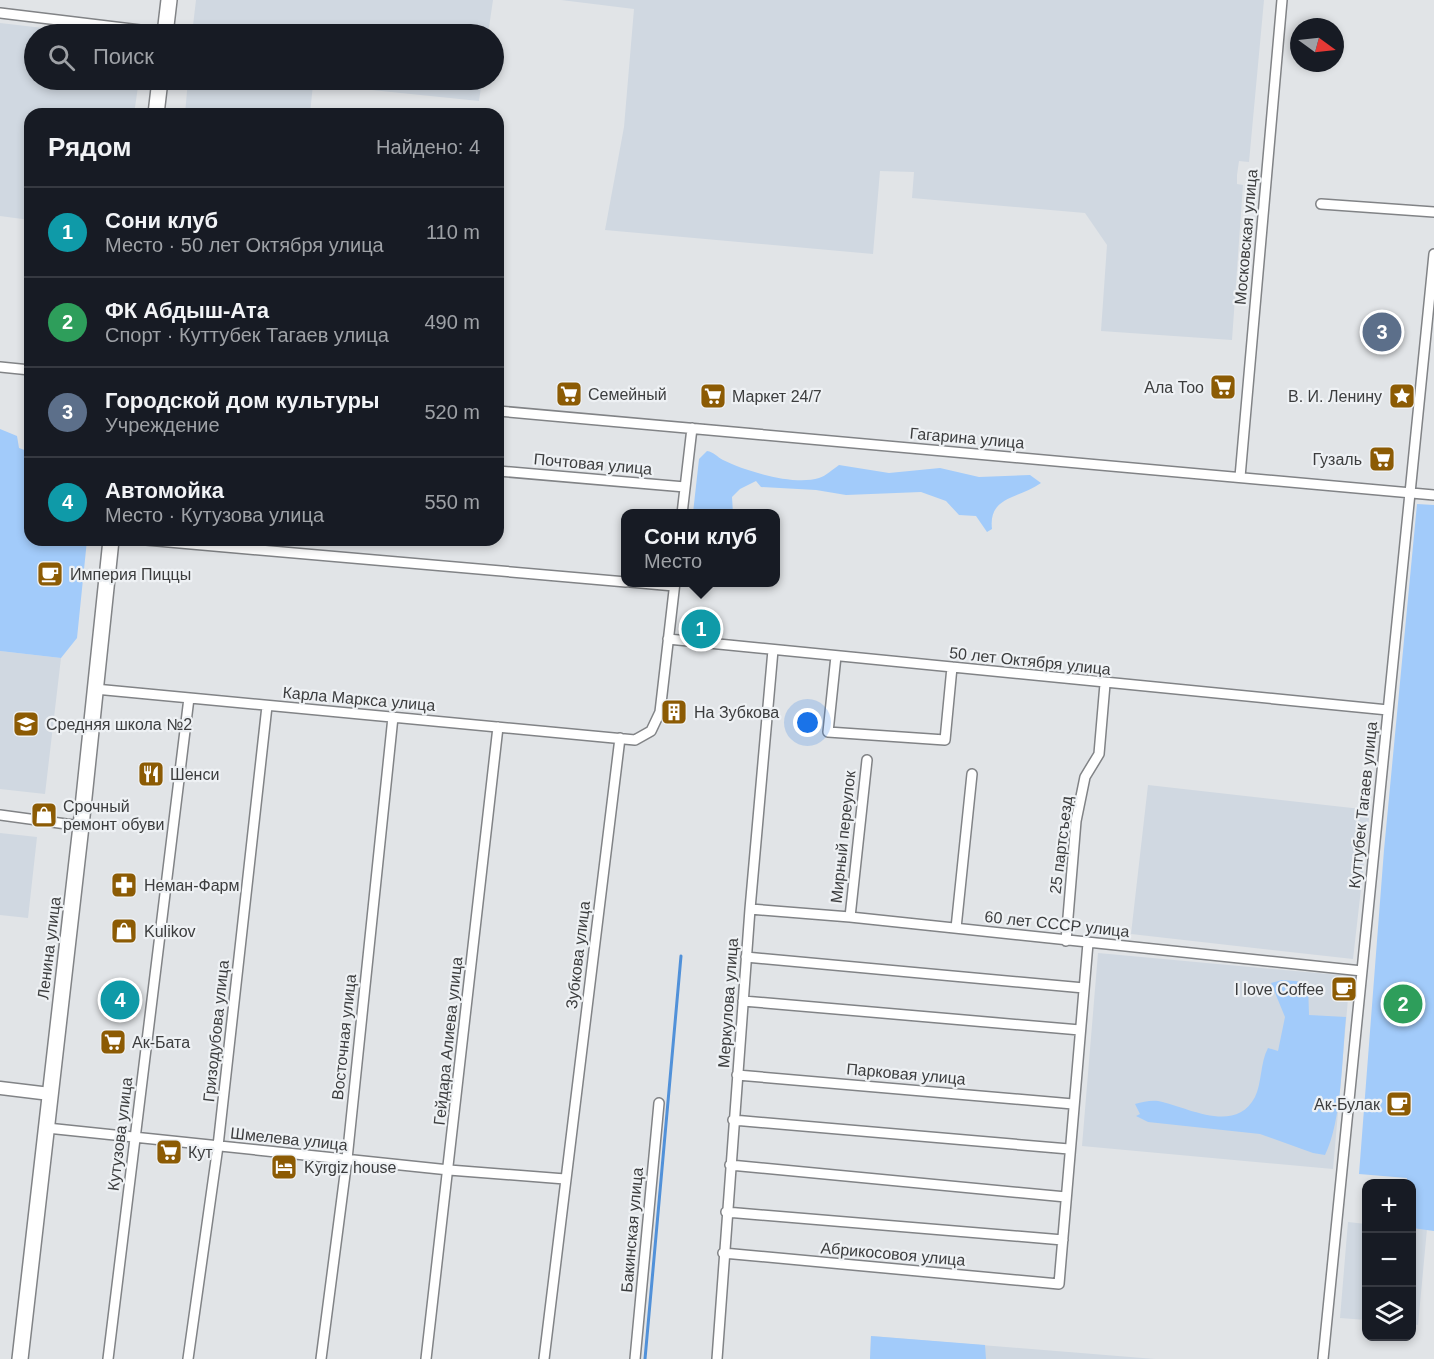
<!DOCTYPE html>
<html lang="ru">
<head>
<meta charset="utf-8">
<style>
  :root { --surface:#171b24; --page:#242831; --text:#f1f3f6; --muted:#9ea1a6; --line:#363941; --accent:#8c9099 }
  body { margin:0; font-family:Arial,sans-serif; background:var(--page); color:var(--text) }
  .controls { position:absolute; right:18px; bottom:18px; display:grid; overflow:hidden; border-radius:12px; box-shadow:0 3px 9px #0003 }
  .controls button { width:54px; height:54px; display:grid; place-items:center; padding:0; border:0; border-bottom:2px solid var(--line); background:var(--surface); color:var(--text); font:30px sans-serif }
  .compass { position:absolute; left:1290px; top:18px; width:54px; height:54px; border-radius:50%; background:var(--surface); box-shadow:0 3px 9px #0003; rotate:105deg }
  .you { position:absolute; left:808px; top:723px; width:21px; height:21px; margin:-15px; border:4px solid #fff; border-radius:50%; background:#1a73e8; box-shadow:0 0 0 9px #1a73e833 }
  .badge { display:grid; place-items:center; width:39px; height:39px; border-radius:50%; background:var(--accent); color:#fff; font-size:20px; font-weight:700 }
  .pin { position:absolute; translate:-50% -50%; border:3px solid #fff; box-shadow:0 2px 6px #0006 }
  .popup { position:absolute; left:621px; top:509px; width:159px; height:78px; box-sizing:border-box; display:grid; place-content:center; border-radius:12px; background:var(--surface); filter:drop-shadow(0 2px 4px #0005); font-size:20px; white-space:nowrap; color:var(--muted) }
  .popup b { font-size:22px; color:var(--text) }
  .popup::after { content:''; position:absolute; left:50%; top:100%; margin-left:-12px; border:12px solid transparent; border-top-color:var(--surface) }
  .list { margin:0; padding:0; list-style:none }
  h2 { display:flex; justify-content:space-between; align-items:center; height:78px; margin:0; padding:0 24px; font-size:26px }
  h2 small { font-size:20px; font-weight:400; color:var(--muted) }
  .list li { display:grid; grid-template-columns:39px 1fr auto; gap:18px; align-items:center; box-sizing:border-box; height:90px; padding:0 24px; border-top:2px solid var(--line) }
  .list b { display:block; font-size:22px; white-space:nowrap }
  .list p { margin:0; font-size:20px; white-space:nowrap; color:var(--muted) }
  .list em { font-size:20px; font-style:normal; color:var(--muted) }
  .icon { flex:none; width:33px; height:33px; fill:none; stroke:currentColor; stroke-width:2; stroke-linecap:round; stroke-linejoin:round }
  .map { position:relative; flex:none; width:1434px; height:1359px; overflow:hidden }
  .search { position:absolute; background:var(--surface); box-shadow:0 3px 9px #0003; left:24px; top:24px; width:480px; height:66px; display:flex; align-items:center; gap:15px; box-sizing:border-box; padding:0 21px; border-radius:33px; color:var(--muted); font-size:22px }
  .panel { position:absolute; background:var(--surface); box-shadow:0 3px 9px #0003; left:24px; top:108px; width:480px; height:438px; border-radius:18px }
  .map>svg:first-child { display:block }
  .built { fill:#d0d8e1 }
  .green { fill:#a2cbfa }
  .lines { fill:none; stroke-linecap:round; stroke-linejoin:round }
  .stream { stroke:#5191d9; stroke-width:3 }
  .minor-casing { stroke:#818386; stroke-width:12 }
  .tertiary-casing { stroke:#818386; stroke-width:15 }
  .primary-casing { stroke:#818386; stroke-width:18 }
  .minor { stroke:#fff; stroke-width:9 }
  .tertiary { stroke:#fff; stroke-width:12 }
  .primary { stroke:#fff; stroke-width:15 }
  .labels { text-anchor:middle; dominant-baseline:central; stroke-width:4.5; stroke-linejoin:round; paint-order:stroke }
  .street-label { font-size:16px; fill:#3c3d3e; stroke:#eef1f4 }
  .poi-label { font-size:16px; fill:#3c3d3e; stroke:#eef1f4; text-anchor:start }
</style>
</head>
<body>
<div class="map">
<svg width="1434" height="1359" viewBox="0 0 1434 1359">
  <rect width="100%" height="100%" fill="#e1e4e7"/>
  <path class="built" d="M196,0H493L488,34H192Z
    M561,0H1264L1249,162L1239,161L1237,175V184L1243,185L1232,340L1101,331L1107,245L1085,213L912,198L914,172L880,171L873,254L605,230L624,127L634,9Z
    M0,23L95,34H34V80H139L134,114H30V220L0,216Z
    M188,80H482L479,101L313,84L310,114H185Z
    M0,651L61,658L45,794L0,789Z
    M1148,785L1370,810L1353,959L1131,934Z
    M0,833L37,837L28,918L0,915Z
    M1098,953L1350,976L1333,1169L1082,1146Z
    M1348,1222L1366,1224V1320L1340,1318Z
    M1412,1228L1427,1229L1418,1325L1412,1324Z
    M871,1336L1155,1359H870Z"/>
  <path class="green" d="M0,429L17,436L19,448L30,452V540H87L77,638L61,658L0,651Z
    M707,451C714,452 717,457 723,460C745,471 794,486 819,478C826,476 833,469 839,465L889,473L940,468L979,477L1030,475L1041,483C1019,499 988,496 992,529L987,532L976,516L959,515L946,501L921,492L846,495L816,490L761,487L756,481L740,489L732,497L733,513H693L699,459Z
    M1417,504L1434,505V1231L1412,1228V1184L1407,1183V1178L1359,1174L1384,850Z
    M1282,980L1308,982L1309,1015L1346,1017C1342,1056 1342,1121 1325,1155L1313,1153L1260,1134L1148,1122L1136,1116L1140,1114L1135,1104C1143,1102 1150,1100 1158,1101C1188,1107 1235,1135 1255,1097C1262,1083 1260,1063 1268,1048L1278,1051L1285,1017L1271,983Z
    M871,1336L985,1345L986,1359H870Z"/>
  <g class="lines">
    <path class="stream" d="M645,1359L681,956"/>
    <defs>
      <path id="minor" d="M0,13L165,33
        M1321,204L1434,212
        M0,367L30,370
        M498,411L1434,495
        M498,471L685,487
        M1240,477L1282,0
        M682,514L692,428
        M146,540L626,582
        M630,582L674,586
        M668,639L1388,710
        M836,656L828,732L945,740L952,667
        M95,689L635,740L651,731L660,712L675,582
        M0,815L81,826
        M750,909L850,917L1362,971
        M850,917L867,760
        M956,928L972,774
        M1066,941L1076,821L1085,777L1099,754L1105,684
        M746,957L1084,988
        M743,1001L1080,1030
        M737,1075L1073,1104
        M733,1120L1069,1149
        M47,1128L449,1170L565,1179
        M730,1165L1066,1197
        M726,1212L1063,1240
        M723,1253L1059,1284L1088,943
        M108,1359L189,698
        M188,1359L218,1146L267,706
        M321,1359L347,1159L393,717
        M426,1359L498,727
        M544,1359L620,738
        M635,1359L659,1103
        M717,1359L750,909L773,650
        M1323,1359L1434,254"/>
      <path id="tertiary" d="M0,1088L50,1094"/>
      <path id="primary" d="M165,34L169,0
        M156,114L160,80
        M20,1359L81,826L111,540"/>
    </defs>
    <use href="#minor" class="minor-casing"/>
    <use href="#tertiary" class="tertiary-casing"/>
    <use href="#primary" class="primary-casing"/>
    <use href="#minor" class="minor"/>
    <use href="#tertiary" class="tertiary"/>
    <use href="#primary" class="primary"/>
  </g>
  <defs>
    <symbol id="supermarket-square" viewBox="-11 -11 22 22"><rect x="-9" y="-9" width="18" height="18" rx="4" fill="#8c5b04" stroke="#eef1f4"/><path d="M-6-5.5h2.5l.6 2H6L4.5 2H-2.5L-4.4-4H-6ZM-1.5 3.2a1.3 1.3 0 1 0 .1 0ZM3 3.2a1.3 1.3 0 1 0 .1 0Z" fill="#fff"/></symbol>
    <symbol id="sight-square" viewBox="-11 -11 22 22"><rect x="-9" y="-9" width="18" height="18" rx="4" fill="#8c5b04" stroke="#eef1f4"/><path d="M0-6L1.8-2.2L6-1.7L2.9 1.2L3.7 5.4L0 3.3L-3.7 5.4L-2.9 1.2L-6-1.7L-1.8-2.2Z" fill="#fff"/></symbol>
    <symbol id="cafe-square" viewBox="-11 -11 22 22"><rect x="-9" y="-9" width="18" height="18" rx="4" fill="#8c5b04" stroke="#eef1f4"/><path d="M-5.5-4.5H6V0H3Q3 3.5 0 3.5H-2.5Q-5.5 3.5-5.5 0ZM3-3.2v2h1.7v-2ZM-6 4.5H4V6H-6Z" fill="#fff"/></symbol>
    <symbol id="building-square" viewBox="-11 -11 22 22"><rect x="-9" y="-9" width="18" height="18" rx="4" fill="#8c5b04" stroke="#eef1f4"/><path d="M-4-6H4V6H1V3H-1V6H-4ZM-2.5-4.3h1.7v1.8h-1.7ZM.8-4.3h1.7v1.8H.8ZM-2.5-1h1.7V.8h-1.7ZM.8-1h1.7V.8H.8Z" fill="#fff"/></symbol>
    <symbol id="school-square" viewBox="-11 -11 22 22"><rect x="-9" y="-9" width="18" height="18" rx="4" fill="#8c5b04" stroke="#eef1f4"/><path d="M0-5L7-2L0 1L-7-2ZM-4 1L0 2.5L4 1V4Q0 6-4 4Z" fill="#fff"/></symbol>
    <symbol id="restaurant-square" viewBox="-11 -11 22 22"><rect x="-9" y="-9" width="18" height="18" rx="4" fill="#8c5b04" stroke="#eef1f4"/><path d="M-5-6h1v4h1v-4h1v4h1v-4h1v5L-1.5 .5V6h-2V.5L-5-1ZM5-6V6H3V1.5H1.5Q1.5-4 5-6Z" fill="#fff"/></symbol>
    <symbol id="shop-square" viewBox="-11 -11 22 22"><rect x="-9" y="-9" width="18" height="18" rx="4" fill="#8c5b04" stroke="#eef1f4"/><path d="M-5-2.5h2.3a2.7 3.5 0 0 1 5.4 0H5L5.5 6h-11ZM-1.5-2.5h3a1.5 2.3 0 0 0-3 0Z" fill="#fff"/></symbol>
    <symbol id="pharmacy-square" viewBox="-11 -11 22 22"><rect x="-9" y="-9" width="18" height="18" rx="4" fill="#8c5b04" stroke="#eef1f4"/><path d="M-2-6h4v4h4v4h-4v4h-4v-4h-4v-4h4Z" fill="#fff"/></symbol>
    <symbol id="hotel-square" viewBox="-11 -11 22 22"><rect x="-9" y="-9" width="18" height="18" rx="4" fill="#8c5b04" stroke="#eef1f4"/><path d="M-6-4.5h1.5V1H6V5H4.5V3h-9V5H-6ZM-4 0a1.8 1.8 0 1 1 3.6 0ZM.5 0V-2.5h3Q6-2.5 6 0Z" fill="#fff"/></symbol>
  </defs>
  <g fill-rule="evenodd">
    <use href="#supermarket-square" x="1208" y="372" width="30" height="30"/>
    <use href="#supermarket-square" x="554" y="379" width="30" height="30"/>
    <use href="#supermarket-square" x="698" y="381" width="30" height="30"/>
    <use href="#sight-square" x="1387" y="381" width="30" height="30"/>
    <use href="#supermarket-square" x="1367" y="444" width="30" height="30"/>
    <use href="#cafe-square" x="35" y="559" width="30" height="30"/>
    <use href="#building-square" x="659" y="697" width="30" height="30"/>
    <use href="#school-square" x="11" y="709" width="30" height="30"/>
    <use href="#restaurant-square" x="136" y="759" width="30" height="30"/>
    <use href="#shop-square" x="29" y="800" width="30" height="30"/>
    <use href="#pharmacy-square" x="109" y="870" width="30" height="30"/>
    <use href="#shop-square" x="109" y="916" width="30" height="30"/>
    <use href="#cafe-square" x="1329" y="974" width="30" height="30"/>
    <use href="#supermarket-square" x="98" y="1027" width="30" height="30"/>
    <use href="#cafe-square" x="1384" y="1089" width="30" height="30"/>
    <use href="#supermarket-square" x="154" y="1137" width="30" height="30"/>
    <use href="#hotel-square" x="269" y="1152" width="30" height="30"/>
  </g>
  <g class="labels">
    <g class="street-label">
      <text transform="translate(1246 237) rotate(-85)">Московская улица</text>
      <text transform="translate(967 438) rotate(5)">Гагарина улица</text>
      <text transform="translate(593 464) rotate(5)">Почтовая улица</text>
      <text transform="translate(1030 661) rotate(6)">50 лет Октября улица</text>
      <text transform="translate(359 699) rotate(5)">Карла Маркса улица</text>
      <text transform="translate(1363 805) rotate(-84)">Куттубек Тагаев улица</text>
      <text transform="translate(843 837) rotate(-84)">Мирный переулок</text>
      <text transform="translate(1061 845) rotate(-83)">25 партсъезд</text>
      <text transform="translate(1057 924) rotate(6)">60 лет СССР улица</text>
      <text transform="translate(49 948) rotate(-83)">Ленина улица</text>
      <text transform="translate(578 955) rotate(-83)">Зубкова улица</text>
      <text transform="translate(728 1003) rotate(-86)">Меркулова улица</text>
      <text transform="translate(216 1031) rotate(-84)">Гризодубова улица</text>
      <text transform="translate(344 1037) rotate(-84)">Восточная улица</text>
      <text transform="translate(448 1041) rotate(-84)">Гейдара Алиева улица</text>
      <text transform="translate(906 1074) rotate(5)">Парковая улица</text>
      <text transform="translate(120 1134) rotate(-83)">Кутузова улица</text>
      <text transform="translate(289 1139) rotate(6)">Шмелева улица</text>
      <text transform="translate(632 1230) rotate(-85)">Бакинская улица</text>
      <text transform="translate(893 1254) rotate(5)">Абрикосовоя улица</text>
    </g>
    <g class="poi-label">
      <text x="1204" y="387" text-anchor="end">Ала Тоо</text>
      <text x="588" y="394">Семейный</text>
      <text x="732" y="396">Маркет 24/7</text>
      <text x="1382" y="396" text-anchor="end">В. И. Ленину</text>
      <text x="1362" y="459" text-anchor="end">Гузаль</text>
      <text x="70" y="574">Империя Пиццы</text>
      <text x="694" y="712">На Зубкова</text>
      <text x="46" y="724">Средняя школа №2</text>
      <text x="170" y="774">Шенси</text>
      <text x="63" y="806">Срочный<tspan x="63" dy="18">ремонт обуви</tspan></text>
      <text x="144" y="885">Неман-Фарм</text>
      <text x="144" y="931">Kulikov</text>
      <text x="1324" y="989" text-anchor="end">I love Coffee</text>
      <text x="132" y="1042">Ак-Бата</text>
      <text x="1380" y="1104" text-anchor="end">Ак-Булак</text>
      <text x="188" y="1152">Кут</text>
      <text x="304" y="1167">Kyrgiz house</text>
    </g>
  </g>
</svg>
<div class="controls">
<button>+</button>
<button>−</button>
<button><svg class="icon" aria-label="layers" viewBox="0 0 24 24"><path d="M12 4l9 5-9 5-9-5zM3 14l9 5 9-5"/></svg></button>
</div>
<svg class="compass" viewBox="-18 -18 36 36"><path d="M0-13l5 13h-10z" fill="#e53935"/><path d="M0 13l5-13h-10z" fill="#9ea1a6"/></svg>
<div class="you"></div>
<div class="pin badge" style="left:701px;top:629px;background:#0f9aa8">1</div>
<div class="popup"><b>Сони клуб</b>Место</div>
<div class="pin badge" style="left:1403px;top:1004px;background:#2e9e5b">2</div>
<div class="pin badge" style="left:1382px;top:332px;background:#5c6f8a">3</div>
<div class="pin badge" style="left:120px;top:1000px;background:#0f9aa8">4</div>
<div class="search"><svg class="icon" aria-label="search" viewBox="0 0 24 24"><circle cx="10" cy="10" r="6"/><path d="M15 15l6 6"/></svg>Поиск</div>
<section class="panel">
<h2>Рядом<small>Найдено: 4</small></h2>
<ul class="list">
<li><span class="badge" style="background:#0f9aa8">1</span><div><b>Сони клуб</b><p>Место · 50 лет Октября улица</p></div><em>110 m</em></li>
<li><span class="badge" style="background:#2e9e5b">2</span><div><b>ФК Абдыш-Ата</b><p>Спорт · Куттубек Тагаев улица</p></div><em>490 m</em></li>
<li><span class="badge" style="background:#5c6f8a">3</span><div><b>Городской дом культуры</b><p>Учреждение</p></div><em>520 m</em></li>
<li><span class="badge" style="background:#0f9aa8">4</span><div><b>Автомойка</b><p>Место · Кутузова улица</p></div><em>550 m</em></li>
</ul>
</section>
</div>
</body>
</html>
